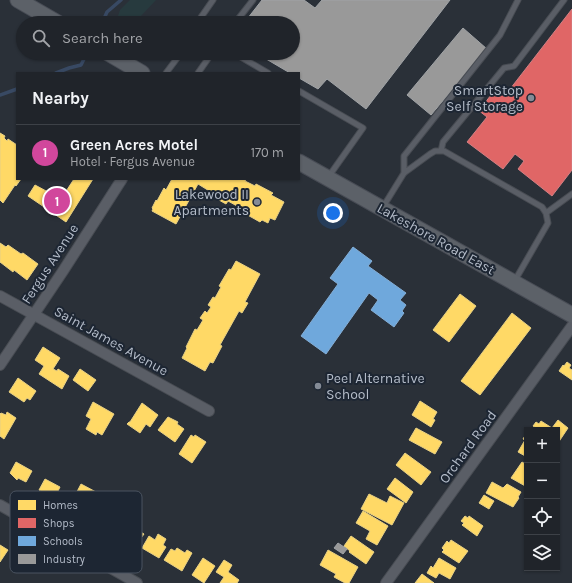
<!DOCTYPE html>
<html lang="en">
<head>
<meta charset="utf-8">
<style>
  :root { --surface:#20242a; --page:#282c32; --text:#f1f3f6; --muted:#a2a4a8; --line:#3d4147; --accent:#848b96 }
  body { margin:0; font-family:Karla,sans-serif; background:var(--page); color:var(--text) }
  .controls { position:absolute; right:12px; bottom:12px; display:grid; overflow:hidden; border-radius:0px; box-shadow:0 1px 3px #0004 }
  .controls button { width:36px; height:36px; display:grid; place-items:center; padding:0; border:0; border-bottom:1px solid var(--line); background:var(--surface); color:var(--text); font:20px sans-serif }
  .you { position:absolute; left:333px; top:213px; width:14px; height:14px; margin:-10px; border:3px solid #fff; border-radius:50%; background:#1a73e8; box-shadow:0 0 0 6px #1a73e833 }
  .badge { display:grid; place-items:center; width:26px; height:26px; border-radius:50%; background:var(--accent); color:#fff; font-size:13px; font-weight:700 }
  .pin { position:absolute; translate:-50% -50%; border:2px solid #fff; box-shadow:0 1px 4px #0006 }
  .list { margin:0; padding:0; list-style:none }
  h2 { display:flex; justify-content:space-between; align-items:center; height:52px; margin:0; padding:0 16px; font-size:17px }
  h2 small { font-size:13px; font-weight:400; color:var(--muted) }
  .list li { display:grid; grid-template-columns:26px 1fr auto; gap:12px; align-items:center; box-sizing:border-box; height:56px; padding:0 16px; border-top:1px solid var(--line) }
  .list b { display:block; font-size:15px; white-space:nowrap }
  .list p { margin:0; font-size:13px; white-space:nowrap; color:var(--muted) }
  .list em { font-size:13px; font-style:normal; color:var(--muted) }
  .icon { flex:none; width:22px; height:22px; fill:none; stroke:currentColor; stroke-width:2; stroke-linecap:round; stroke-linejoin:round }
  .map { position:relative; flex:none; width:572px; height:583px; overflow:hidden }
  .search { position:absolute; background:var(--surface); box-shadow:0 1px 3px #0004; left:16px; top:16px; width:284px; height:44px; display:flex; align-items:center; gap:10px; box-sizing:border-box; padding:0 14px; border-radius:22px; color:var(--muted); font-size:15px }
  .panel { position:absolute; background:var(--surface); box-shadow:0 1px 3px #0004; left:16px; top:72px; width:284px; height:108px; border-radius:0px }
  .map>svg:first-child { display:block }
  .green { fill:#273a3e }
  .homes { fill:#ffd966; stroke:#e8d084 }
  .shops { fill:#e06666; stroke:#d38084 }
  .schools { fill:#6fa8dc; stroke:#84aed6 }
  .industry { fill:#999; stroke:#a1a4a7 }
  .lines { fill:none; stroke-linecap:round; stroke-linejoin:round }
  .stream { stroke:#384963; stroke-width:3.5 }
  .lane-casing { stroke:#484c53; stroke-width:7 }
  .street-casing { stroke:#484c53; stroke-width:12 }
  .primary-casing { stroke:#484c55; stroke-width:17 }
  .lane { stroke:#5a5e66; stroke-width:5 }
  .street { stroke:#5a5e66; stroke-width:10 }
  .primary { stroke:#5c6168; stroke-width:15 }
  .poi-dot { fill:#848b96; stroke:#1d2633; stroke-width:1.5 }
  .labels { text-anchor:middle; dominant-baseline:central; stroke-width:4; stroke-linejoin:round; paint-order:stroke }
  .poi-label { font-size:14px; fill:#b4bcc9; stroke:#1d2633; text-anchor:end }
  .street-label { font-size:14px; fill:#b4bcc9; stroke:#1d2633 }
  .key { fill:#1d2633; stroke:#4a5360; stroke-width:1 }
  .key-label { font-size:11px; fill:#b4bcc9 }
</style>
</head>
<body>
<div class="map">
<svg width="572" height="583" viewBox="0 0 572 583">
  <rect width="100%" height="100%" fill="#2a3038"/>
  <path class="green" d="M130,0H156L140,17L117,19L120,10Z"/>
  <path class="homes" d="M0,133L5,136L4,138L7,141L8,139L17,145V179H21L16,186L15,185L3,203L0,200Z
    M74,179H93L66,222L28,196L35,185L61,199Z
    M172,179H246L245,181L255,186L256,184L273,193L271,195L284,202L275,220L270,218L268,223L262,220L260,222L244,213L246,211L228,201L226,204L210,195L211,192L198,184L176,224L152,211L153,209L152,208L156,200L157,201L164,188L166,190Z
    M0,243L6,247L8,245L21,254L23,253L38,264L27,280L14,270L13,272L0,262Z
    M236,261L260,274L245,302L248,303L242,313L239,311L220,345L222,346L213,363L210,362L205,371L182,358L187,348L186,347L195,329L197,330L203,320L200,318L205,311L207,313L211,307L208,305L213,297L215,298L221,287L219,286L229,269L231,270Z
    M460,294L476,306L449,342L433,330Z
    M512,313L531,328L480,395L461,381Z
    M43,347L60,358L53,369L57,371L58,369L69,376L62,389L39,374L44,366L35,360Z
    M567,362L571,365L569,368L572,370V380L559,371L563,365L564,366Z
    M80,369L96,380L88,391L73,380Z
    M18,378L36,391L30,400L27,398L24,402L9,392Z
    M420,401L437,412L433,419L435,420L431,427L412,415Z
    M93,402L114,414L102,435L97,432L96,435L86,429L91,419L86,416Z
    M142,403L158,415L150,427L146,424L140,433L127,424L129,422H130Z
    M7,412L16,418L4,439L0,436V414L1,413L6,415Z
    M168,417L178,422L177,424L184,429L175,442L158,430Z
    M558,420L568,428L558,443L557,430H534L536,428L533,426L536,422L539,424L541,421L552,428Z
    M416,428L442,442L435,454L409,440Z
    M526,434L527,435V457L518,452L525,440L523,439Z
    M191,435L194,437L195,435L206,442L192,463L179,454Z
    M405,453L431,472L421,485L396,465Z
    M16,462L32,471L26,482L18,478L17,480L10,473Z
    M522,462L527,465V487L511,478Z
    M395,478L413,492L406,503L387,489Z
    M45,479L60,487L54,499L39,490Z
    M492,482L503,488L507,484L521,492L518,497L519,498L513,507L486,493Z
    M81,484L96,492L90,503L99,508L93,519L69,507Z
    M369,494L387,503L390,496L404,503L392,525L361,509Z
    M484,495L494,501L489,509L479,503Z
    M363,511L388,526L377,545L366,539L370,531L356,523Z
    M465,516L468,518L469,516L483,526L477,536L462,525L464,523L461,521Z
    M132,523L136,525L134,528L144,534L136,545L120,535L127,524L130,526Z
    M158,534L166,539L163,545L166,547L159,558L142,548L149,536L155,540Z
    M351,536L374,552L366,564L349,552L350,551L344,546Z
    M451,540L468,551L459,563L442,552L444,550L442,548L447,541L449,543Z
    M0,545L8,550L0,562Z
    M177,548L185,553L187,550L192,553L182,571L164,560L171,549L175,551Z
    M328,550L358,567L349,583H345L334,577L336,574L320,565Z
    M203,558L215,566L204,583L192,575Z
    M439,558L456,568L450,579L439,573L436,578L427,573L431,566L433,568Z
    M224,560L232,565L228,572L239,580L237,583H220L224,577L216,572Z
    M422,574L434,583H415Z"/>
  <path class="shops" d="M572,9V170L552,196L518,169L524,161L515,154L503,169L467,142L487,117L478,110L483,103L484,104L498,86L507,93Z"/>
  <path class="schools" d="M353,247L372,261L368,266L406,293L400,300L406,305L402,311L404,313L394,327L371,310L378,300L369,293L326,354L301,336L338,284L330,278Z"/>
  <path class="industry" d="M262,0H304L315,8L322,0H450L366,109L327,79L318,89L299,78V73H290L256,53H293V23H244Z
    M463,28L487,49L431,115L407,95Z
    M338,543L347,549L343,554L334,548Z"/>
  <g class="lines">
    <path class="stream" d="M102,23L107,12L121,0
      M56,73L69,68L81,65L87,53
      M0,95L17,89"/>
    <defs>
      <path id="lane" d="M197,23L213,0
        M235,23L253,0
        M234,53L268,73
        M166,73L181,53
        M198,73L212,53
        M299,91L363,128L329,176
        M441,151L443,142L504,68L514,66L564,0
        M404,173V156L500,35L518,0
        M383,207L404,173L430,154L435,151H444L542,207L546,213L548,223L514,282
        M546,213L572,194"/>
      <path id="street" d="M0,296L209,411
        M0,365L63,271L122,179
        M0,505L137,583
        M386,583L572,326"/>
      <path id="primary" d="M18,0L58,23
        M108,53L142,73
        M299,162L572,315"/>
    </defs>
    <use href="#lane" class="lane-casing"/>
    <use href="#street" class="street-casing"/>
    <use href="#primary" class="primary-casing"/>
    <use href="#lane" class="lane"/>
    <use href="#street" class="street"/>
    <use href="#primary" class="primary"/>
  </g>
  <g class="poi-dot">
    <circle cx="531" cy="98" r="4"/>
    <circle cx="257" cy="202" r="4"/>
    <circle cx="318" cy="386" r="4"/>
  </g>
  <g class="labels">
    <g class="poi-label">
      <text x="523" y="90">SmartStop<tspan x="523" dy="16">Self Storage</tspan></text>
      <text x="249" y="194">Lakewood II<tspan x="249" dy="16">Apartments</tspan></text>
      <text x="326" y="378" text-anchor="start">Peel Alternative<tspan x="326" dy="16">School</tspan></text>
    </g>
    <g class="street-label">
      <text transform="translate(436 239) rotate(29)">Lakeshore Road East</text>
      <text transform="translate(50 264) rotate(-57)">Fergus Avenue</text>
      <text transform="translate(111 341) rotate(29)">Saint James Avenue</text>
      <text transform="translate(468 447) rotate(-54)">Orchard Road</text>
    </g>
  </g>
  <rect x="10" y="491" width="132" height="82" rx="6" class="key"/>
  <rect x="18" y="500" width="18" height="10" fill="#ffd966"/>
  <rect x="18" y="518" width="18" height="10" fill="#e06666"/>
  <rect x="18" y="536" width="18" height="10" fill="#6fa8dc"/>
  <rect x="18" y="554" width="18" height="10" fill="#999"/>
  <g class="key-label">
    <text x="43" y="509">Homes</text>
    <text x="43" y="527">Shops</text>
    <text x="43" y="545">Schools</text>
    <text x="43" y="563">Industry</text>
  </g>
</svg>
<div class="controls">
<button>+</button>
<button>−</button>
<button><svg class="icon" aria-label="locate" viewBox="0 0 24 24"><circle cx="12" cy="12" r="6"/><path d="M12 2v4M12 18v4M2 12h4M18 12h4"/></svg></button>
<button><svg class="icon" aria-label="layers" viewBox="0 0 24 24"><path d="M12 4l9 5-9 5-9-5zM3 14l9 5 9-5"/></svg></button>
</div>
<div class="you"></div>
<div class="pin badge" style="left:57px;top:201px;background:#d1479c">1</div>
<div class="search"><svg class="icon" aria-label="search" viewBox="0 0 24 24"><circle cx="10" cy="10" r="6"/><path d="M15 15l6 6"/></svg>Search here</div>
<section class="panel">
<h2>Nearby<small></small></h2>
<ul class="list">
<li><span class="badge" style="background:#d1479c">1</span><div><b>Green Acres Motel</b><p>Hotel · Fergus Avenue</p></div><em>170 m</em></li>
</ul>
</section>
</div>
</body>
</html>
